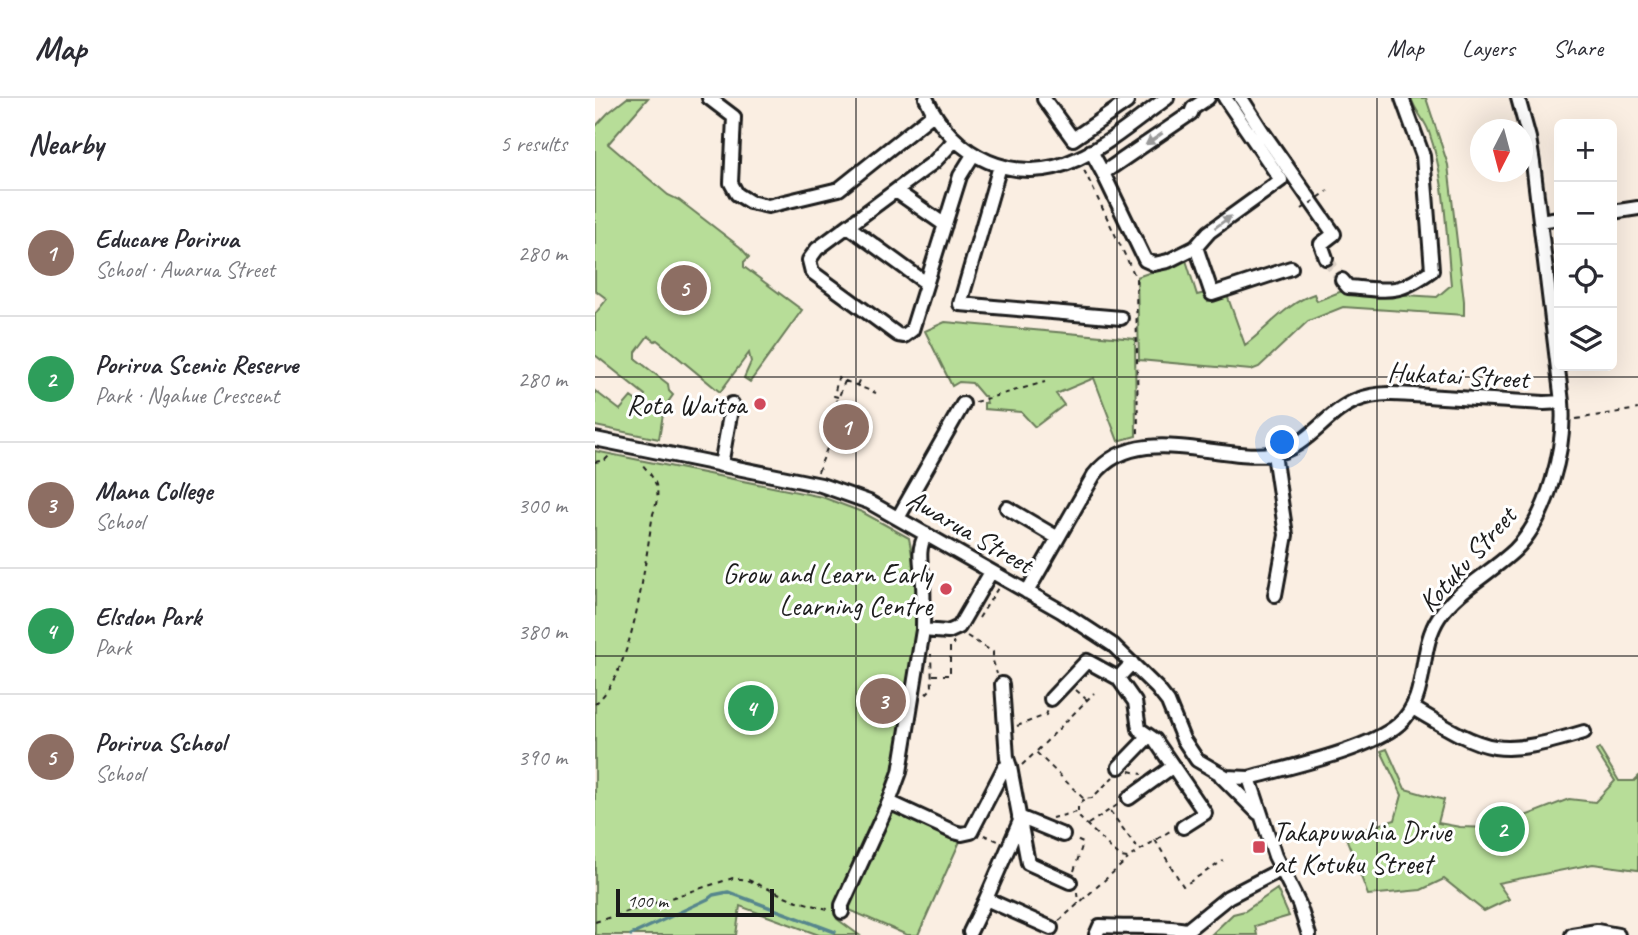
<!DOCTYPE html>
<html lang="en">
<head>
<meta charset="utf-8">
<style>
  :root { --surface:#fff; --page:#f2f2f3; --text:#2b2b33; --muted:#7c7c81; --line:#e1e1e2; --accent:#d1495b }
  body { margin:0; font-family:Caveat,sans-serif; background:var(--page); color:var(--text) }
  .controls { position:absolute; right:21px; top:21px; display:grid; overflow:hidden; border-radius:10px; box-shadow:0 7px 28px #0002 }
  .controls button { width:63px; height:63px; display:grid; place-items:center; padding:0; border:0; border-bottom:2px solid var(--line); background:var(--surface); color:var(--text); font:35px sans-serif }
  .compass { position:absolute; left:875px; top:21px; width:63px; height:63px; border-radius:50%; background:var(--surface); box-shadow:0 7px 28px #0002; rotate:186deg }
  .scale { position:absolute; left:21px; bottom:18px; width:158px; box-sizing:border-box; padding-left:7px; border:4px solid #1c1c1c; border-top:0; font-size:19px; line-height:24px; white-space:nowrap; color:#1c1c1c; -webkit-text-stroke:5px #fff; paint-order:stroke }
  .you { position:absolute; left:688px; top:345px; width:24px; height:24px; margin:-18px; border:5px solid #fff; border-radius:50%; background:#1a73e8; box-shadow:0 0 0 10px #1a73e833 }
  .badge { display:grid; place-items:center; width:46px; height:46px; border-radius:50%; background:var(--accent); color:#fff; font-size:23px; font-weight:700 }
  .pin { position:absolute; translate:-50% -50%; border:4px solid #fff; box-shadow:0 2px 7px #0006 }
  .list { margin:0; padding:0; list-style:none }
  h2 { display:flex; justify-content:space-between; align-items:center; height:91px; margin:0; padding:0 28px; font-size:30px }
  h2 small { font-size:23px; font-weight:400; color:var(--muted) }
  .list li { display:grid; grid-template-columns:46px 1fr auto; gap:21px; align-items:center; box-sizing:border-box; height:126px; padding:0 28px; border-top:2px solid var(--line) }
  .list b { display:block; font-size:26px; white-space:nowrap }
  .list p { margin:0; font-size:23px; white-space:nowrap; color:var(--muted) }
  .list em { font-size:23px; font-style:normal; color:var(--muted) }
  .icon { flex:none; width:38px; height:38px; fill:none; stroke:currentColor; stroke-width:2; stroke-linecap:round; stroke-linejoin:round }
  .map { position:relative; flex:none; width:1043px; height:837px; overflow:hidden }
  header { display:flex; align-items:center; gap:42px; box-sizing:border-box; height:98px; padding:0 35px; background:var(--surface); border-bottom:2px solid var(--line) }
  header strong { font-size:33px }
  nav { display:flex; gap:38px; margin-inline-start:auto; font-size:24px }
  main { display:flex }
  aside { flex:1; background:var(--surface) }
  .map>svg:first-child { display:block }
  .green { fill:#b7dd98; stroke:#6a7c5a; stroke-width:2 }
  .lines { fill:none; stroke-linecap:round; stroke-linejoin:round }
  .stream { stroke:#56868d; stroke-width:3.5 }
  .minor-tunnel { stroke:#d9cec4; stroke-width:12; stroke-dasharray:12 6; stroke-linecap:butt }
  .minor-casing { stroke:#1c1c1c; stroke-width:18 }
  .path { stroke:#1c1c1c; stroke-width:2; stroke-dasharray:5 5; stroke-linecap:butt }
  .minor { stroke:#fff; stroke-width:12 }
  .path-bridge { stroke:#1c1c1c; stroke-width:2; stroke-dasharray:5 5; stroke-linecap:butt }
  .oneway { fill:#999 }
  .grid { fill:none; stroke:#1c1c1c; stroke-width:2; stroke-opacity:0.55 }
  .poi-dot { fill:#d1495b; stroke:#fff; stroke-width:2.5 }
  .labels { text-anchor:middle; dominant-baseline:central; stroke-width:6; stroke-linejoin:round; paint-order:stroke }
  .street-label { font-size:28px; fill:#1c1c1c; stroke:#fff }
  .poi-label { font-size:28px; fill:#1c1c1c; stroke:#fff; text-anchor:end }
</style>
</head>
<body>
<header>
<strong>Map</strong>
<nav><a>Map</a><a>Layers</a><a>Share</a></nav>
</header>
<main>
<aside>
<h2>Nearby<small>5 results</small></h2>
<ul class="list">
<li><span class="badge" style="background:#8d6e63">1</span><div><b>Educare Porirua</b><p>School · Awarua Street</p></div><em>280 m</em></li>
<li><span class="badge" style="background:#2e9e5b">2</span><div><b>Porirua Scenic Reserve</b><p>Park · Ngahue Crescent</p></div><em>280 m</em></li>
<li><span class="badge" style="background:#8d6e63">3</span><div><b>Mana College</b><p>School</p></div><em>300 m</em></li>
<li><span class="badge" style="background:#2e9e5b">4</span><div><b>Elsdon Park</b><p>Park</p></div><em>380 m</em></li>
<li><span class="badge" style="background:#8d6e63">5</span><div><b>Porirua School</b><p>School</p></div><em>390 m</em></li>
</ul>
</aside>
<div class="map">
<svg width="1043" height="837" viewBox="0 0 1043 837">
  <rect width="100%" height="100%" fill="#faeee2"/>
  <filter id="ink" filterUnits="userSpaceOnUse"><feTurbulence type="fractalNoise" baseFrequency=".0143" numOctaves="2"/><feDisplacementMap in="SourceGraphic" scale="14" xChannelSelector="R" yChannelSelector="G"/><feConvolveMatrix kernelMatrix="1 2 1 2 8 2 1 2 1" color-interpolation-filters="sRGB"/></filter>
  <g filter="url(#ink)">
    <path class="green" d="M32,0H53L13,46L73,97L84,102L145,149L154,159L149,164V169L207,212L155,284L149,280L156,264L154,255L125,294L62,242L60,243L53,238L41,254V261L73,286L74,293L78,297L69,310L64,341L0,328V293L25,312L36,299L44,305L50,297L0,257V216L12,201L0,192V29L13,15Z
      M816,0H831L853,67L869,203V217L748,209L713,223L664,269L656,272L544,262L542,179L591,162L602,197L610,195L613,204L632,197L650,247C673,230 692,205 719,196L722,203L747,193L842,199L856,187C851,137 851,82 834,34C830,22 820,13 816,0Z
      M350,224L540,241L541,338L523,343L499,280L461,296L469,307L440,329L426,314L389,311V305H392L390,298H388L377,285L364,284L357,288L330,233Z
      M0,353L227,399L267,414L314,440L321,479L320,543L301,676L242,821L264,837H224L145,808L141,837H0Z
      M1004,650L1024,683H1039L1043,679V772L998,766L903,785L914,801L889,813L849,781L826,792L773,797L750,737L800,722L807,697L786,653L792,651L810,691L849,702L843,725L865,729L899,730L974,701L1000,704L1020,683L1001,653Z
      M295,710L366,741L323,837H312L250,810Z
      M682,791L694,818L660,828L662,837H616L638,816L650,813Z"/>
    <g class="lines">
      <path class="stream" d="M36,837L113,801L118,797L133,794L240,834"/>
      <path class="minor-tunnel" d="M731,160L747,182"/>
      <defs>
        <path id="minor" d="M114,0L139,19L136,85L142,96L155,104L173,108L244,91L338,16
          M331,0C357,59 421,90 482,61C513,47 544,20 572,0
          M646,0L667,33L739,136L726,146L731,160
          M449,1L478,41L532,4
          M359,43L339,64L222,151L214,162L217,174L303,237L309,238L317,232L365,78L378,57
          M496,53L508,75L596,15L598,10L613,0
          M405,68L365,206L526,220
          M508,75L550,162L559,166L573,163L601,149L614,134L686,82L630,0
          M301,93L350,127
          M1017,114L1043,110
          M945,123L964,120
          M254,129L331,185
          M601,149L617,196L696,170
          M747,182L753,189C793,192 802,198 837,172L828,58L807,0
          M0,341L226,387L274,404L466,513L518,547L562,590L573,604L588,641L602,662L631,679L654,680C694,669 774,652 804,626C835,599 822,552 844,519C863,491 896,475 920,452C953,419 971,349 967,304L938,65L934,40L923,0
          M679,356L691,437L680,497
          M126,367L137,306
          M412,410L463,440
          M303,420L368,306
          M331,436C321,453 327,468 328,486C329,501 328,517 328,532L353,534L364,529L396,474
          M432,494L499,377C541,323 621,363 677,356C712,351 731,314 762,302C788,291 820,298 847,299C881,301 915,303 949,305L967,304
          M537,565L523,580L540,604L544,631L560,642L610,715L588,729
          M407,586L412,660L415,669
          M456,601L492,563L523,580
          M818,610C895,656 902,660 989,634
          M524,669L554,638
          M626,678L663,715
          M654,680L680,758L704,806L714,837
          M534,700L577,669
          M294,704L359,734L367,736L376,734L409,670L415,669L433,765L475,784
          M424,719L468,737
          M425,723L391,801L456,830
          M247,814V807L294,704L305,674L328,532
          M375,834L391,801
          M501,837L505,828C534,830 563,827 591,832
          M586,837L633,799L687,771
          M977,837L1002,833L1023,837"/>
      </defs>
      <use href="#minor" class="minor-casing"/>
      <path class="path" d="M489,72L541,180L543,338
        M250,283L236,319H234L231,337L252,345L254,339
        M262,287L266,278
        M243,299L239,298L243,280L281,295
        M380,304L450,284
        M981,321L1043,311
        M238,332L251,337L250,339L237,334L236,336L249,343
        M255,339L264,343
        M0,364L10,362L16,356
        M223,374L236,340
        M384,520L403,490
        M372,538L398,554V563L402,576
        M338,577H355V546H358L359,544
        M481,592L492,602
        M331,596L337,590L336,556
        M0,606C40,572 49,467 58,416C67,391 62,383 45,364
        M422,628L451,617L453,612
        M442,653L499,595
        M427,667L441,654L489,701L497,700L518,679
        M535,673L547,676
        M489,701L483,709V718L525,759L533,760L578,731
        M515,713L543,751
        M457,720L482,714
        M493,726L524,706
        M389,737L403,743
        M560,742L588,788L628,763
        M479,773L488,745L479,741
        M482,794L483,806
        M464,823L533,761
        M0,824L138,780L153,782L199,802L236,812"/>
      <use href="#minor" class="minor"/>
      <path class="path-bridge" d="M707,111L733,93"/>
    </g>
    <defs><path id="oneway-solid" d="M-6-.8H1V-3.2L6.5 0L1 3.2V.8H-6Z" transform="scale(1.75)"/></defs>
    <g class="oneway">
      <use href="#oneway-solid" transform="translate(559 41) rotate(146)"/>
      <use href="#oneway-solid" transform="translate(628 124) rotate(-36)"/>
    </g>
  </g>
  <path class="grid" d="M261,0V837M522,0V837M782,0V837M0,279H1043M0,558H1043"/>
  <g class="poi-dot">
    <circle cx="165" cy="306" r="7"/>
    <circle cx="351" cy="491" r="7"/>
    <rect x="657" y="742" width="14" height="14" rx="3.5"/>
  </g>
  <g class="labels">
    <g class="street-label">
      <text transform="translate(863 277) rotate(3)">Hukatai Street</text>
      <text transform="translate(375 433) rotate(30)">Awarua Street</text>
      <text transform="translate(872 461) rotate(-48)">Kotuku Street</text>
    </g>
    <g class="poi-label">
      <text x="151" y="306">Rota Waitoa</text>
      <text x="337" y="475">Grow and Learn Early<tspan x="337" dy="32">Learning Centre</tspan></text>
      <text x="678" y="733" text-anchor="start">Takapuwahia Drive<tspan x="678" dy="32">at Kotuku Street</tspan></text>
    </g>
  </g>
</svg>
<div class="controls">
<button>+</button>
<button>−</button>
<button><svg class="icon" aria-label="locate" viewBox="0 0 24 24"><circle cx="12" cy="12" r="6"/><path d="M12 2v4M12 18v4M2 12h4M18 12h4"/></svg></button>
<button><svg class="icon" aria-label="layers" viewBox="0 0 24 24"><path d="M12 4l9 5-9 5-9-5zM3 14l9 5 9-5"/></svg></button>
</div>
<svg class="compass" viewBox="-18 -18 36 36"><path d="M0-13l5 13h-10z" fill="#e53935"/><path d="M0 13l5-13h-10z" fill="#7c7c81"/></svg>
<div class="scale">100 m</div>
<div class="you"></div>
<div class="pin badge" style="left:251px;top:329px;background:#8d6e63">1</div>
<div class="pin badge" style="left:907px;top:731px;background:#2e9e5b">2</div>
<div class="pin badge" style="left:288px;top:603px;background:#8d6e63">3</div>
<div class="pin badge" style="left:156px;top:610px;background:#2e9e5b">4</div>
<div class="pin badge" style="left:89px;top:190px;background:#8d6e63">5</div>
</div>
</main>
</body>
</html>
